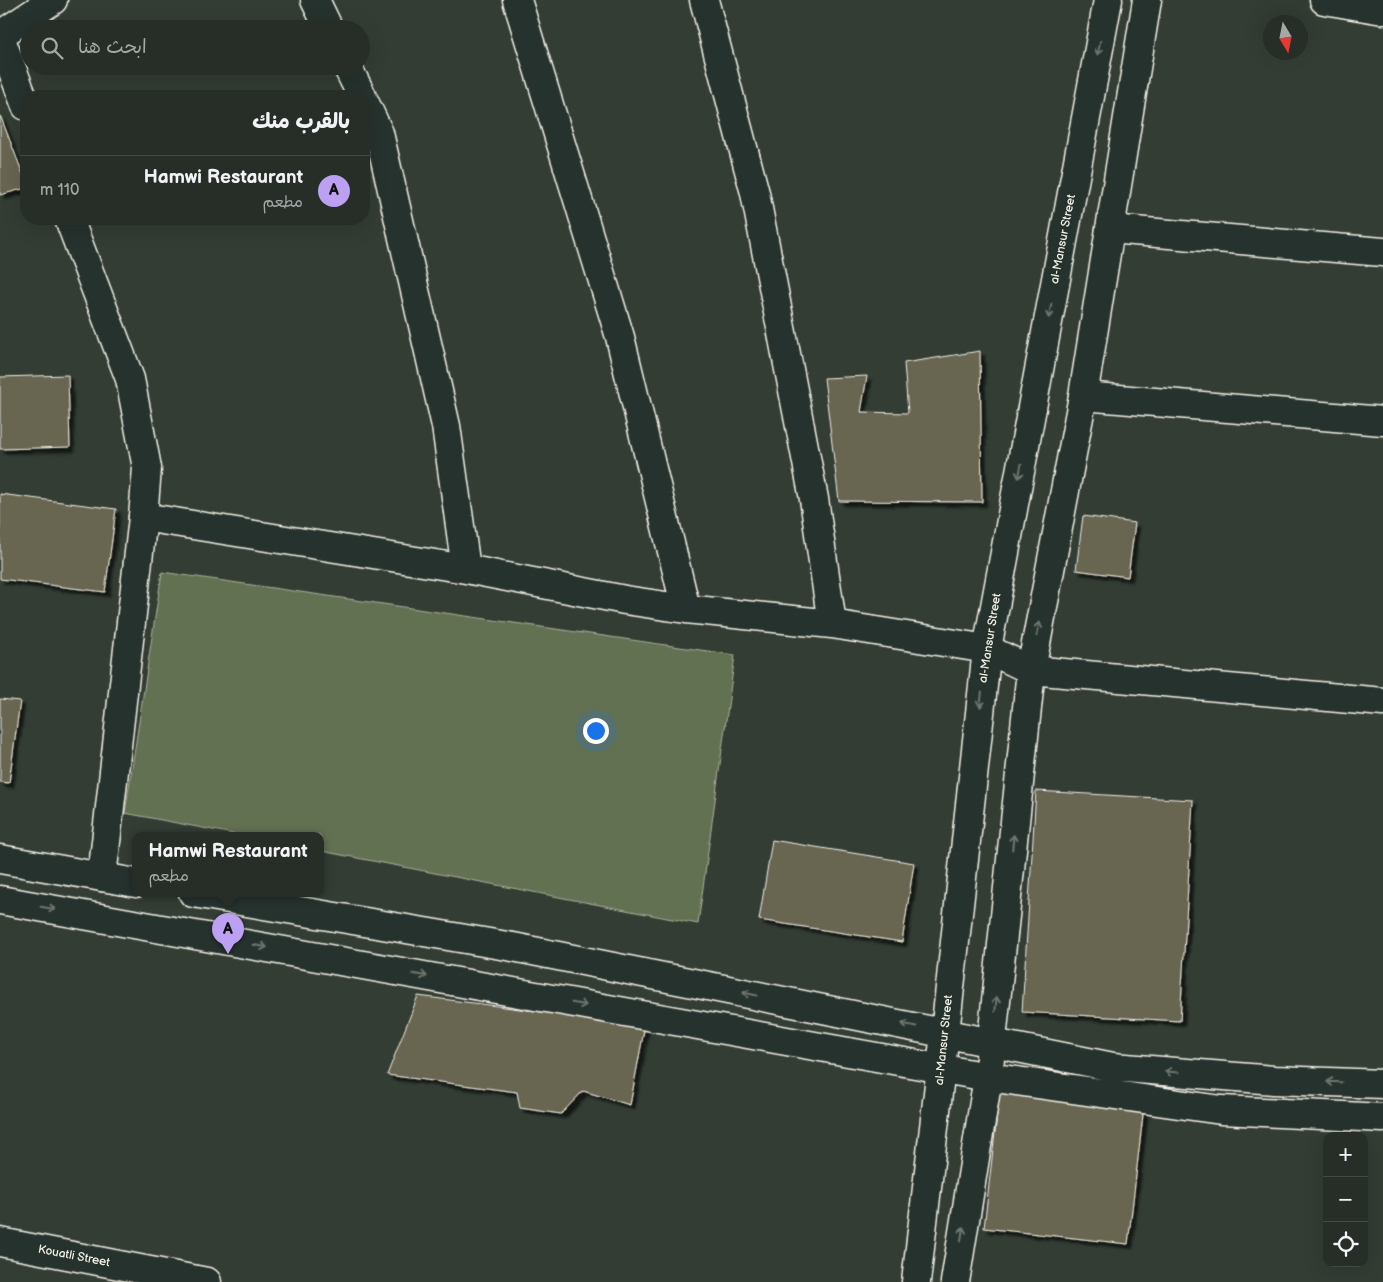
<!DOCTYPE html>
<html lang="ar">
<head>
<meta charset="utf-8">
<style>
  :root { --surface:#262e27; --page:#323a33; --text:#f1f3f6; --muted:#a4a8a7; --line:#424a44; --accent:#bca0f2 }
  body { margin:0; font-family:"Balsamiq Sans","Playpen Sans Arabic",sans-serif; background:var(--page); color:var(--text); direction:rtl }
  .controls { position:absolute; right:15px; bottom:15px; display:grid; overflow:hidden; border-radius:10px; box-shadow:0 5px 20px #0002 }
  .controls button { width:45px; height:45px; display:grid; place-items:center; padding:0; border:0; border-bottom:1px solid var(--line); background:var(--surface); color:var(--text); font:25px sans-serif }
  .compass { position:absolute; left:1263px; top:15px; width:45px; height:45px; border-radius:50%; background:var(--surface); box-shadow:0 5px 20px #0002; rotate:170deg }
  .you { position:absolute; left:595px; top:730px; width:18px; height:18px; margin:-12px; border:4px solid #fff; border-radius:50%; background:#1a73e8; box-shadow:0 0 0 8px #1a73e833 }
  .badge { display:grid; place-items:center; width:32px; height:32px; border-radius:50%; background:var(--accent); color:#111; font-size:16px; font-weight:700 }
  .pin { position:absolute; translate:-50% -41px; filter:drop-shadow(0 1px 2px #0008) }
  .pin::after { content:''; position:absolute; top:26px; width:18px; height:15px; background:inherit; clip-path:polygon(0 0,100% 0,50% 100%) }
  .popup { position:absolute; left:132px; top:832px; width:192px; height:65px; box-sizing:border-box; display:grid; place-content:center; border-radius:10px; background:var(--surface); filter:drop-shadow(0 1px 4px #0005); font-size:16px; white-space:nowrap; color:var(--muted) }
  .popup b { font-size:19px; color:var(--text) }
  .popup::after { content:''; position:absolute; left:50%; top:100%; margin-left:-10px; border:10px solid transparent; border-top-color:var(--surface) }
  .list { margin:0; padding:0; list-style:none }
  h2 { display:flex; justify-content:space-between; align-items:center; height:65px; margin:0; padding:0 20px; font-size:21px }
  h2 small { font-size:16px; font-weight:400; color:var(--muted) }
  .list li { display:grid; grid-template-columns:32px 1fr auto; gap:15px; align-items:center; box-sizing:border-box; height:70px; padding:0 20px; border-top:1px solid var(--line) }
  .list b { display:block; font-size:19px; white-space:nowrap }
  .list p { margin:0; font-size:16px; white-space:nowrap; color:var(--muted) }
  .list em { font-size:16px; font-style:normal; color:var(--muted) }
  .icon { flex:none; width:28px; height:28px; fill:none; stroke:currentColor; stroke-width:2; stroke-linecap:round; stroke-linejoin:round }
  .map { position:relative; flex:none; width:1383px; height:1282px; overflow:hidden; direction:ltr }
  .search { position:absolute; background:var(--surface); box-shadow:0 5px 20px #0002; left:20px; top:20px; width:350px; height:55px; display:flex; align-items:center; gap:12px; box-sizing:border-box; padding:0 18px; border-radius:28px; color:var(--muted); font-size:19px }
  .panel { position:absolute; background:var(--surface); box-shadow:0 5px 20px #0002; left:20px; top:90px; width:350px; height:135px; border-radius:20px; direction:rtl }
  .map>svg:first-child { display:block }
  .green { fill:#647152; stroke:#acb19d }
  .building { fill:#676551; stroke:#f4f1e8; filter:url(#shadow) }
  .lines { fill:none; stroke-linecap:round; stroke-linejoin:round }
  .street-casing { stroke:#f4f1e8; stroke-width:31 }
  .secondary-casing { stroke:#f4f1e8; stroke-width:31 }
  .primary-casing { stroke:#f4f1e8; stroke-width:31 }
  .street { stroke:#26332d; stroke-width:28 }
  .secondary { stroke:#26332d; stroke-width:28 }
  .primary { stroke:#26332d; stroke-width:28 }
  .oneway { stroke:#6e766e }
  .labels { text-anchor:middle; dominant-baseline:central; stroke-width:5; stroke-linejoin:round; paint-order:stroke }
  .street-label { font-size:12px; fill:#f4f1e8; stroke:#26332d }
</style>
</head>
<body>
<div class="map">
<svg width="1383" height="1282" viewBox="0 0 1383 1282">
  <defs>
    <filter id="shadow"><feDropShadow dx="4.5" dy="4.5" stdDeviation="1" flood-color="#0009"/></filter>
  </defs>
  <rect width="100%" height="100%" fill="#333d34"/>
  <filter id="ink" filterUnits="userSpaceOnUse"><feTurbulence type="fractalNoise" baseFrequency=".02" numOctaves="2"/><feDisplacementMap in="SourceGraphic" scale="10" xChannelSelector="R" yChannelSelector="G"/><feConvolveMatrix kernelMatrix="1 2 1 2 8 2 1 2 1" color-interpolation-filters="sRGB"/></filter>
  <g filter="url(#ink)">
    <path class="green" d="M162,572L735,655L698,924L321,851L320,835H239L125,813Z"/>
    <path class="building" d="M0,115L26,182V188L0,195Z
      M980,351L982,502L839,501L824,378L867,376L861,412L908,413L904,363Z
      M68,375L70,447L0,449V377Z
      M0,494L116,509L105,592L0,579Z
      M1083,516L1135,523L1128,577L1076,570Z
      M0,699L20,701L9,783L0,782Z
      M1036,791L1193,800L1180,1021L1022,1012Z
      M772,840L914,863L902,942L759,920Z
      M418,996L645,1025L630,1105L583,1091L561,1114L520,1108L517,1092L387,1075Z
      M1000,1089L1144,1106L1128,1244L984,1228Z"/>
    <g class="lines">
      <defs>
        <path id="street" d="M315,0L329,29
          M517,0L620,337L686,609
          M704,0L755,193L814,499L832,624
          M347,66L362,96
          M364,101L379,133L446,426L466,569
          M1110,229L1383,252
          M1083,396L1383,421
          M143,517L466,569L625,600L686,609L832,624L987,649L1031,670L1383,702"/>
        <path id="secondary" d="M1324,0L1383,10
          M0,35L53,0
          M0,37L26,106
          M69,219L130,379L147,468L143,517L102,877
          M0,1242L207,1282
          M916,1282L945,1033L987,649L1108,0
          M955,1282L988,1077L1031,670L1083,396L1147,0"/>
        <path id="primary" d="M0,859L136,883
          M193,893L513,947L1113,1067L1274,1080L1383,1084
          M0,900L988,1077L1221,1110L1383,1118"/>
      </defs>
      <use href="#street" class="street-casing"/>
      <use href="#secondary" class="secondary-casing"/>
      <use href="#primary" class="primary-casing"/>
      <use href="#street" class="street"/>
      <use href="#secondary" class="secondary"/>
      <use href="#primary" class="primary"/>
    </g>
    <defs><path id="oneway-shaft" d="M-6 0H5M1.5-3L5.5 0L1.5 3" fill="none" stroke-width="1.6" stroke-linecap="round" stroke-linejoin="round" transform="scale(1.25)"/></defs>
    <g class="oneway">
      <use href="#oneway-shaft" transform="translate(1099 48) rotate(101)"/>
      <use href="#oneway-shaft" transform="translate(1050 311) rotate(101)"/>
      <use href="#oneway-shaft" transform="translate(1020 471) rotate(101)"/>
      <use href="#oneway-shaft" transform="translate(1038 629) rotate(-79)"/>
      <use href="#oneway-shaft" transform="translate(981 700) rotate(96)"/>
      <use href="#oneway-shaft" transform="translate(1013 842) rotate(-84)"/>
      <use href="#oneway-shaft" transform="translate(48 908) rotate(10)"/>
      <use href="#oneway-shaft" transform="translate(260 946) rotate(10)"/>
      <use href="#oneway-shaft" transform="translate(420 975) rotate(10)"/>
      <use href="#oneway-shaft" transform="translate(750 994) rotate(-169)"/>
      <use href="#oneway-shaft" transform="translate(579 1004) rotate(10)"/>
      <use href="#oneway-shaft" transform="translate(996 1004) rotate(-84)"/>
      <use href="#oneway-shaft" transform="translate(909 1025) rotate(-169)"/>
      <use href="#oneway-shaft" transform="translate(1172 1072) rotate(-176)"/>
      <use href="#oneway-shaft" transform="translate(1334 1082) rotate(-178)"/>
      <use href="#oneway-shaft" transform="translate(962 1234) rotate(-81)"/>
    </g>
  </g>
  <g class="labels">
    <g class="street-label">
      <text transform="translate(1063 239) rotate(-79)">al-Mansur Street</text>
      <text transform="translate(990 638) rotate(-81)">al-Mansur Street</text>
      <text transform="translate(944 1040) rotate(-84)">al-Mansur Street</text>
      <text transform="translate(74 1256) rotate(11)">Kouatli Street</text>
    </g>
  </g>
</svg>
<div class="controls">
<button>+</button>
<button>−</button>
<button><svg class="icon" aria-label="locate" viewBox="0 0 24 24"><circle cx="12" cy="12" r="6"/><path d="M12 2v4M12 18v4M2 12h4M18 12h4"/></svg></button>
</div>
<svg class="compass" viewBox="-18 -18 36 36"><path d="M0-13l5 13h-10z" fill="#e53935"/><path d="M0 13l5-13h-10z" fill="#a4a8a7"/></svg>
<div class="you"></div>
<div class="pin badge" style="left:228px;top:954px">A</div>
<div class="popup"><b>Hamwi Restaurant</b>مطعم</div>
<div class="search"><svg class="icon" aria-label="search" viewBox="0 0 24 24"><circle cx="10" cy="10" r="6"/><path d="M15 15l6 6"/></svg>ابحث هنا</div>
<section class="panel">
<h2>بالقرب منك<small></small></h2>
<ul class="list">
<li><span class="badge">A</span><div><b>Hamwi Restaurant</b><p>مطعم</p></div><em>110 m</em></li>
</ul>
</section>
</div>
</body>
</html>
